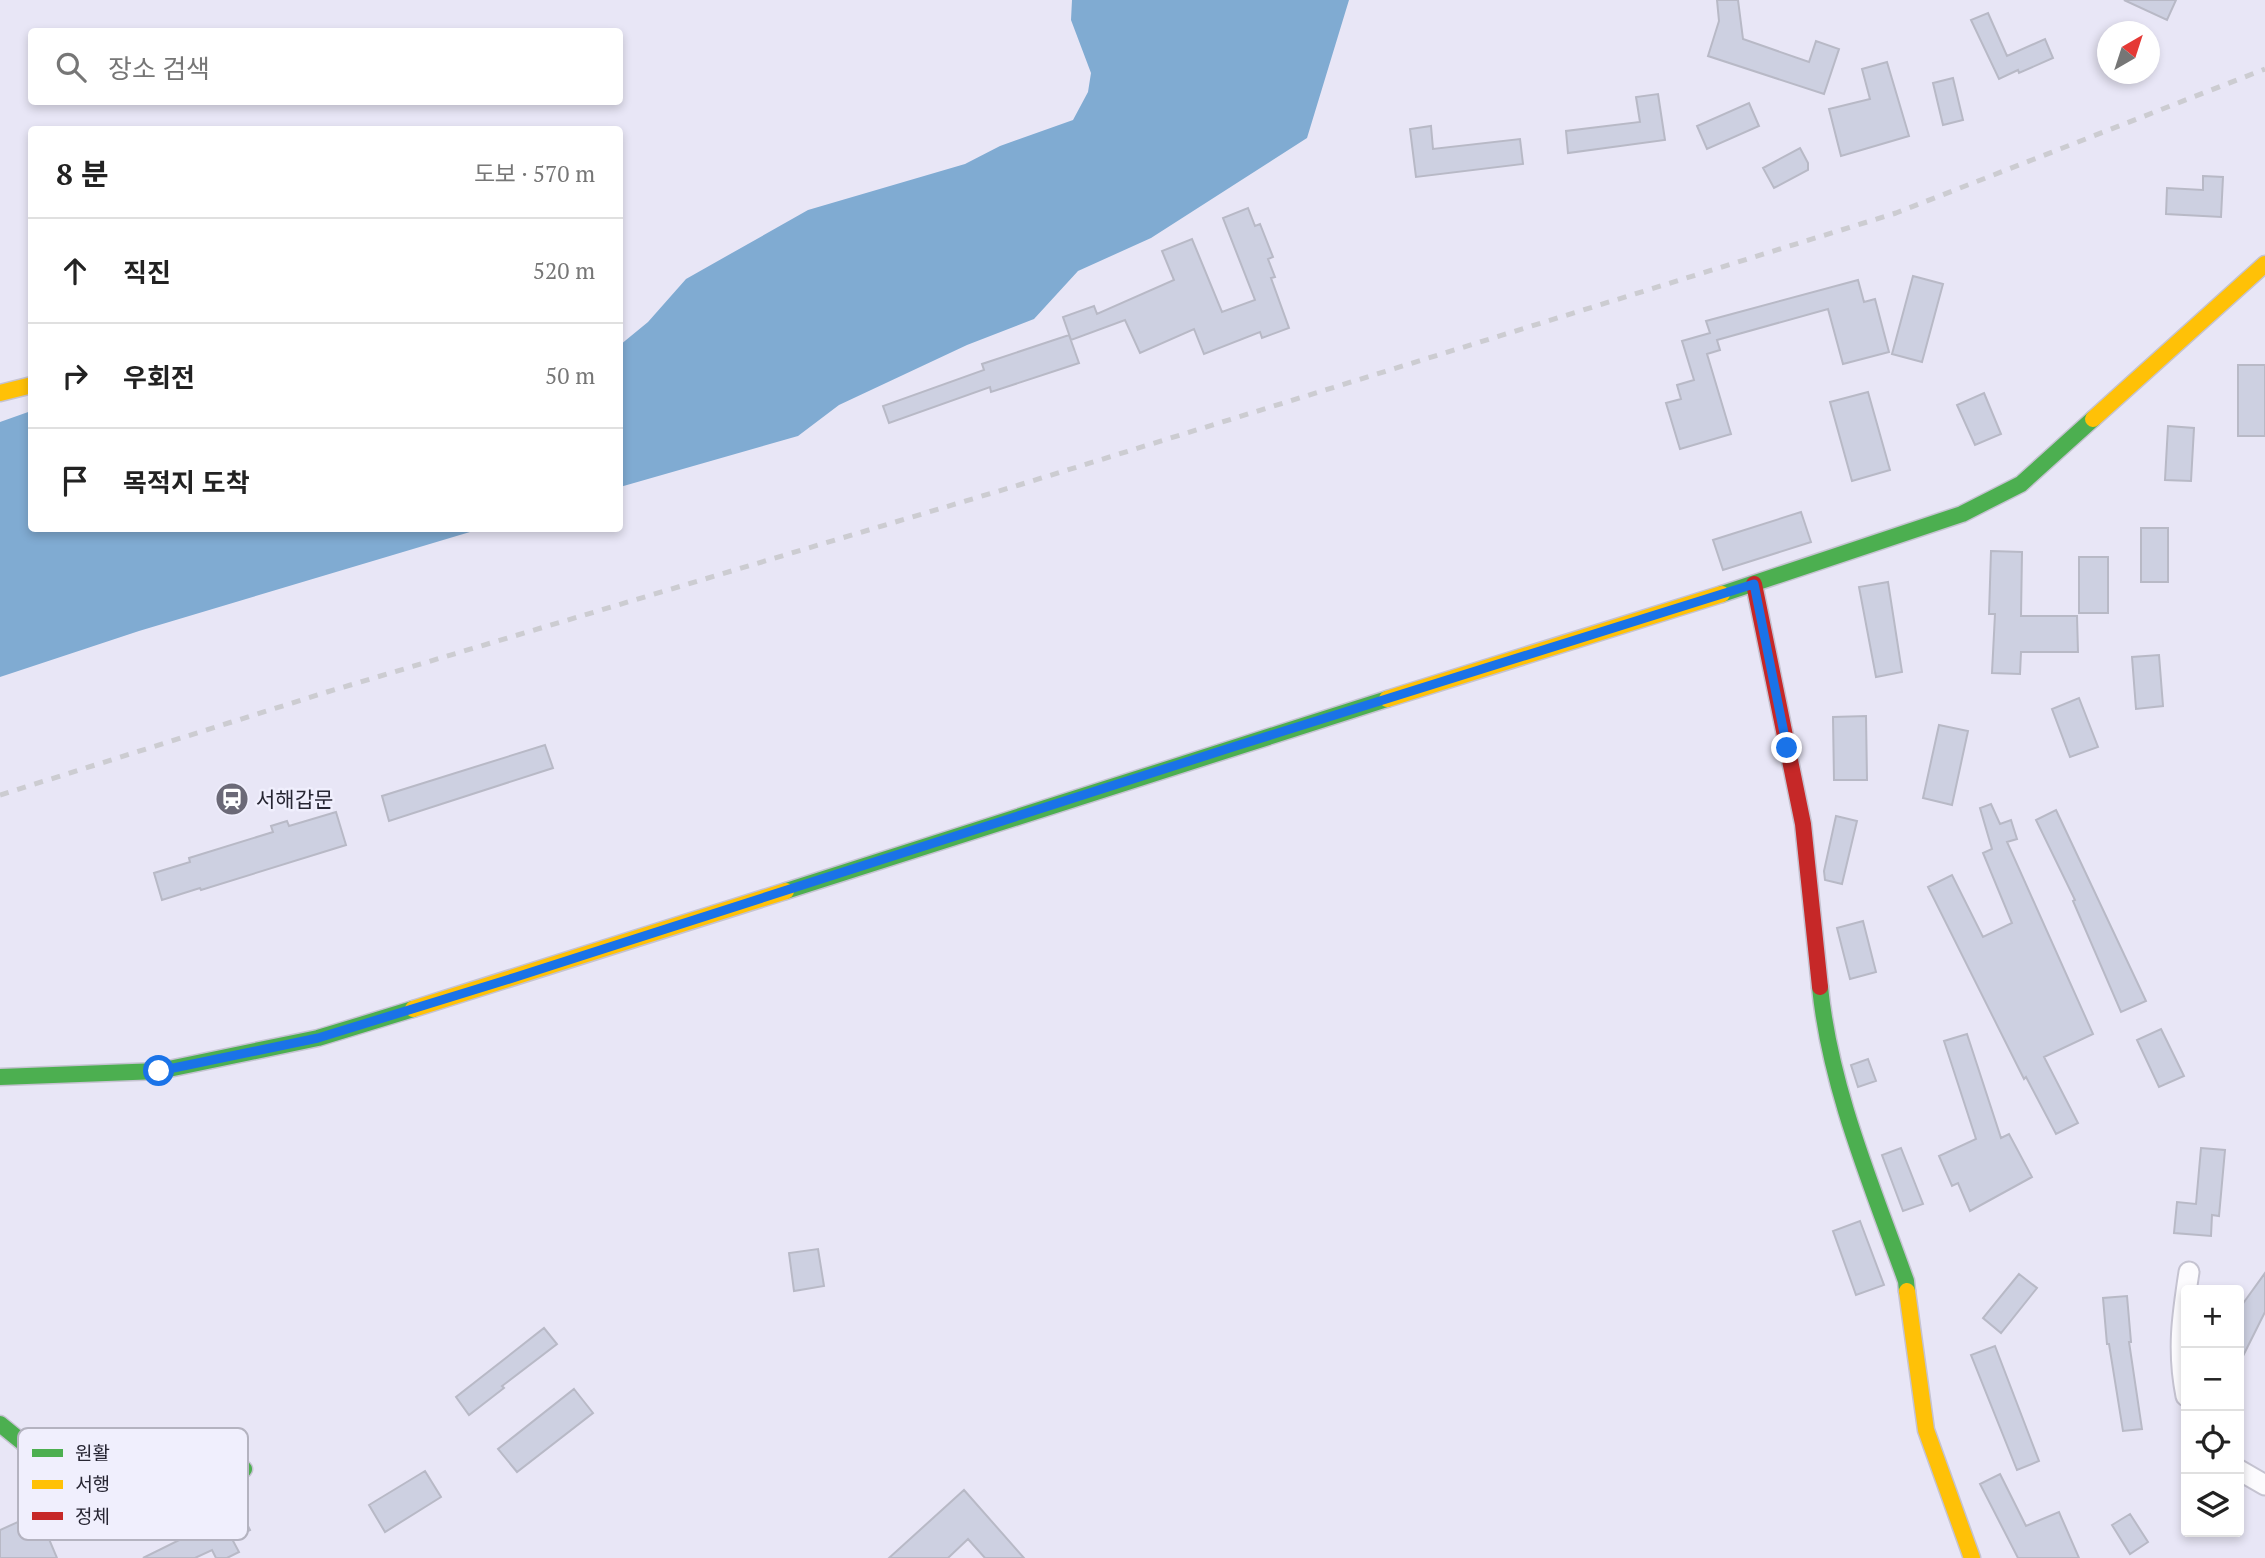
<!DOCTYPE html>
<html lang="ko">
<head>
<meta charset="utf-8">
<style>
  :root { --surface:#fff; --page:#f2f2f2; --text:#222; --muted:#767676; --line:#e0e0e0 }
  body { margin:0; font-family:"PT Serif","Noto Sans KR",serif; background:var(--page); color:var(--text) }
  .controls { position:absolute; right:21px; bottom:21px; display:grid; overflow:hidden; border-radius:7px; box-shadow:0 4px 10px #0003 }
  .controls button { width:63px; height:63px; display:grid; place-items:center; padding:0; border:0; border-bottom:2px solid var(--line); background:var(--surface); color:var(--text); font:35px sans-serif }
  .compass { position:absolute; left:2097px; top:21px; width:63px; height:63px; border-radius:50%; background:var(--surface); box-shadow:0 4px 10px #0003; rotate:39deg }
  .stop { position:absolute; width:21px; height:21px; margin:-16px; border:5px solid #1a73e8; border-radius:50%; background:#fff }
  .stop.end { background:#1a73e8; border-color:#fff; box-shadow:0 2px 7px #0008 }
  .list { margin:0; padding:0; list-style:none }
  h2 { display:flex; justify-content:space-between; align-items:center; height:91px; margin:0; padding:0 28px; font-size:30px }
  h2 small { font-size:23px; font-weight:400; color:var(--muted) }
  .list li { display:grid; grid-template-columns:46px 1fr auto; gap:21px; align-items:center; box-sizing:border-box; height:105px; padding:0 28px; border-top:2px solid var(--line) }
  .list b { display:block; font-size:26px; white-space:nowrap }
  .list em { font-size:23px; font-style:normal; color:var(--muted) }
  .icon { flex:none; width:38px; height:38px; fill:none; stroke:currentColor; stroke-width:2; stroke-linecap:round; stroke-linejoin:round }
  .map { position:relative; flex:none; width:2265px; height:1558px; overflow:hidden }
  .search { position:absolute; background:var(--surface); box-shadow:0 4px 10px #0003; left:28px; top:28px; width:595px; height:77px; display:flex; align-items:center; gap:18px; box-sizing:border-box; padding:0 24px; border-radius:7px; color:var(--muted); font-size:26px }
  .panel { position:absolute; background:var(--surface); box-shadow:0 4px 10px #0003; left:28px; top:126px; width:595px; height:406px; border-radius:7px }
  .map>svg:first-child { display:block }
  .water { fill:#80abd2 }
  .building { fill:#cdd0e1; stroke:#b8b9c6; stroke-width:2 }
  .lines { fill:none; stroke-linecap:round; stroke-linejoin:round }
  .street-casing { stroke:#c5c3d1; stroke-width:23 }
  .fast-casing { stroke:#c5c3d1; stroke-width:19 }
  .slow-casing { stroke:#c5c3d1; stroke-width:19 }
  .jam-casing { stroke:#c5c3d1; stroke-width:19 }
  .street { stroke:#fcfbfe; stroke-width:19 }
  .fast { stroke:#4caf50; stroke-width:16 }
  .slow { stroke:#ffc107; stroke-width:16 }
  .jam { stroke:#c62828; stroke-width:16 }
  .rail { stroke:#ccccd1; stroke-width:5; stroke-dasharray:9 9; stroke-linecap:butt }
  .route { stroke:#1a73e8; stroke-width:9 }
  .labels { text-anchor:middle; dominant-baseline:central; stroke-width:5; stroke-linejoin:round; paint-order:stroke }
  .poi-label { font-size:21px; fill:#272633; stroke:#f0effd; text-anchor:start }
  .key { fill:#f0effd; stroke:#b4b3c0; stroke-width:2 }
  .key-label { font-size:19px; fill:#272633 }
</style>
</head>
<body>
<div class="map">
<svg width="2265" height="1558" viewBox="0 0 2265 1558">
  <rect width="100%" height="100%" fill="#e8e6f6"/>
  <path class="water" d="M1072,0H1349L1307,138L1151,238L1078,271L1034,319L967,345L839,405L798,436L620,487V345L648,322L686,279L808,210L965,164L1000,146L1073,120L1088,92L1091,73L1071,20Z
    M31,411L32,528L480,529L139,631L0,677V422Z"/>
  <path class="building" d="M1717,0H1738L1743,39L1809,62L1816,41L1839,49L1824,94L1708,56L1719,21Z
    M2124,0H2176L2167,20Z
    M1988,13L2007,56L2045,39L2053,58L2019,73L2018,70L1999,79L1971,20Z
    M1887,62L1909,136L1841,156L1829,109L1870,99L1862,69Z
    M1953,78L1963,120L1943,125L1933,83Z
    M1658,94L1665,140L1568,153L1566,131L1640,122L1636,97Z
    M1749,103L1759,126L1707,149L1697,126Z
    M1431,126L1433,149L1520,139L1523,164L1416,177L1410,129Z
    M1800,148L1808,163V170L1774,188L1763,168Z
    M2203,176L2223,177L2221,217L2166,214L2167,188L2203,190Z
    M1248,208L1255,226L1260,224L1273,257L1268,259L1275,277L1271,278L1289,328L1262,338L1260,332L1204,354L1194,329L1140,353L1125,320L1071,340L1063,317L1094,306L1097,314L1174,280L1162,251L1192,239L1222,312L1255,300L1223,218Z
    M1913,276L1943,284L1922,362L1892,354Z
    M1858,280L1864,302L1875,299L1889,352L1843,364L1828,309L1717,340L1720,350L1707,354L1731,434L1680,449L1666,403L1681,399L1677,385L1694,380L1682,341L1710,333L1706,321Z
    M1069,335L1079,363L991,392L990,387L889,423L883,406L984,370L982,364Z
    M2238,365H2265V436H2238Z
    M1868,392L1890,470L1852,481L1830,402Z
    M1984,393L2001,434L1975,445L1957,405Z
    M2168,426L2194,428L2191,481L2165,480Z
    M1801,512L1811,542L1723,570L1713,540Z
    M2141,528H2168V582H2141Z
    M1991,551L2022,552L2021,616H2077L2078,652H2021L2020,674L1992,673L1995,614H1989Z
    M2079,557H2108V613H2079Z
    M1888,582L1902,672L1876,677L1859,587Z
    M2159,655L2163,706L2136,709L2132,657Z
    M2079,698L2098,747L2070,757L2052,709Z
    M1866,716L1867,780H1834L1833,717Z
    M1939,725L1968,731L1952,805L1923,798Z
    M545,745L553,768L389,821L382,796Z
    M1991,804L2000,824L2011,820L2017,839L2007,842L2093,1034L2044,1057L2078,1123L2056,1134L2026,1077L2024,1079L1928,887L1952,875L1983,937L2012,923L1983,853L1992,849L1980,808Z
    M2056,810L2146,1001L2121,1012L2073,901L2075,900L2036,820Z
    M336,812L346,845L201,890L200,888L162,900L154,873L190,862L189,858L273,832L271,826L287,821L289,826Z
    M1836,816L1857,821L1842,884L1825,880L1824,871Z
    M1863,921L1876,972L1850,979L1837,928Z
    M2161,1029L2184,1076L2159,1087L2137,1040Z
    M1967,1034L2001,1138L2009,1134L2032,1177L1970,1211L1958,1183L1952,1186L1939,1156L1976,1139L1944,1041Z
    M1868,1059L1876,1081L1858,1087L1851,1065Z
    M1901,1148L1923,1204L1903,1211L1882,1155Z
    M2201,1148L2225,1150L2219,1216L2212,1215L2211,1236L2174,1233L2177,1202L2196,1204Z
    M1860,1221L1884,1285L1856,1295L1833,1231Z
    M818,1249L824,1286L794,1291L789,1253Z
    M2265,1273V1312L2239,1364V1309Z
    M2019,1274L2037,1288L2001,1333L1983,1318Z
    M2127,1296L2131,1342H2129L2142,1429L2123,1431L2109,1344H2107L2103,1298Z
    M544,1328L557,1344L502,1386L504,1388L469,1415L456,1397Z
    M1995,1346L2039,1461L2017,1470L1971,1355Z
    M574,1389L593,1413L517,1472L498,1449Z
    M425,1471L441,1497L385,1532L369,1505Z
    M2000,1474L2026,1526L2059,1512L2079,1558H2018L1980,1484Z
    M964,1490L1024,1558H985L968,1539L948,1558H889Z
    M240,1510L250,1530L232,1539L239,1552L227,1558H216L212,1550L195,1558H143Z
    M38,1513L57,1558H0V1530Z
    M2130,1514L2148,1542L2130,1554L2112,1525Z"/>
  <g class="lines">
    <defs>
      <path id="street" d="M2186,1396C2177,1351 2182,1317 2189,1272
        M2239,1470L2265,1485"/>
      <path id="fast" d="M1722,594L1962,514L2021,484L2093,419
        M786,891L1387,699
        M1820,987C1830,1088 1872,1186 1906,1281L1907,1291
        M0,1077L159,1071L318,1038L413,1009
        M0,1424L107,1511L136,1516L244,1469"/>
      <path id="slow" d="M0,393L32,385
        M2093,419L2265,264
        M1387,699L1722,594
        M413,1009L786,891
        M1907,1291L1926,1430L1972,1558"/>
      <path id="jam" d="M1754,584L1803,824L1820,987"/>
    </defs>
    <use href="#street" class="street-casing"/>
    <use href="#fast" class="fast-casing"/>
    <use href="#slow" class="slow-casing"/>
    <use href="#jam" class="jam-casing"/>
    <use href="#street" class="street"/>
    <use href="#fast" class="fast"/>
    <use href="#slow" class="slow"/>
    <use href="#jam" class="jam"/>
    <path class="rail" d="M0,795L327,692L1019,485L1896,213L2265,69"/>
  </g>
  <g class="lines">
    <path class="route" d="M159,1071L318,1038L516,977L1236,746L1754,584L1787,748"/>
  </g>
  <defs>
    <symbol id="station-disc" viewBox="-11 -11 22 22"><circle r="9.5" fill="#6b6977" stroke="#f0effd"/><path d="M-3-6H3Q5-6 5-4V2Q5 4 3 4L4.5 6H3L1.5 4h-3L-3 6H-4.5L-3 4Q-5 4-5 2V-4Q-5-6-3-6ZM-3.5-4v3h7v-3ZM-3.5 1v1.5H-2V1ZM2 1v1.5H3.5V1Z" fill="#fff"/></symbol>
  </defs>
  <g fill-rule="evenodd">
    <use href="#station-disc" x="213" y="780" width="38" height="38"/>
  </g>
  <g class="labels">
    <g class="poi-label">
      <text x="256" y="799">서해갑문</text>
    </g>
  </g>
  <rect x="18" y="1428" width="230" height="112" rx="10" class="key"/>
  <rect x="32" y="1449" width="31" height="8" fill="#4caf50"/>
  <rect x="32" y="1480" width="31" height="9" fill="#ffc107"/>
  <rect x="32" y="1512" width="31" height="8" fill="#c62828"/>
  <g class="key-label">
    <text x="75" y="1460">원활</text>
    <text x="75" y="1491">서행</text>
    <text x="75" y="1523">정체</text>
  </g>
</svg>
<div class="controls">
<button>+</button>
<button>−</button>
<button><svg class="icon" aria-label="locate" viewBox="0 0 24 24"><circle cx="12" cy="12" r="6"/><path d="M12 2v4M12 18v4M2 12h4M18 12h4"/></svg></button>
<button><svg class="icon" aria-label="layers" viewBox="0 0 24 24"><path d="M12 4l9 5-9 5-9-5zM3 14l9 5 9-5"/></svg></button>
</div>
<svg class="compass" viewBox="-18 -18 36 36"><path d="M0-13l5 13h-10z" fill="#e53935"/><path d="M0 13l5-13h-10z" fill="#767676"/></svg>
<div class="stop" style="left:159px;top:1071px"></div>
<div class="stop end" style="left:1787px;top:748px"></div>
<div class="search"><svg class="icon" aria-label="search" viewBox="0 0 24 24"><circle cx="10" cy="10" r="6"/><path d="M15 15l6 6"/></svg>장소 검색</div>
<section class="panel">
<h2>8 분<small>도보 · 570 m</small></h2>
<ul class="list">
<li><svg class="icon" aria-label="ahead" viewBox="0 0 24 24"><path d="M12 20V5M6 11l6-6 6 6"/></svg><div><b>직진</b></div><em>520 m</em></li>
<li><svg class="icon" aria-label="right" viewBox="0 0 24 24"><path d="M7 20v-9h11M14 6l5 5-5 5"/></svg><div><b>우회전</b></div><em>50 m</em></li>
<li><svg class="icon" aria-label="arrive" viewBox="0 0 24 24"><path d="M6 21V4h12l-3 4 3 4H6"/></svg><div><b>목적지 도착</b></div></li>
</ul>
</section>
</div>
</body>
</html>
